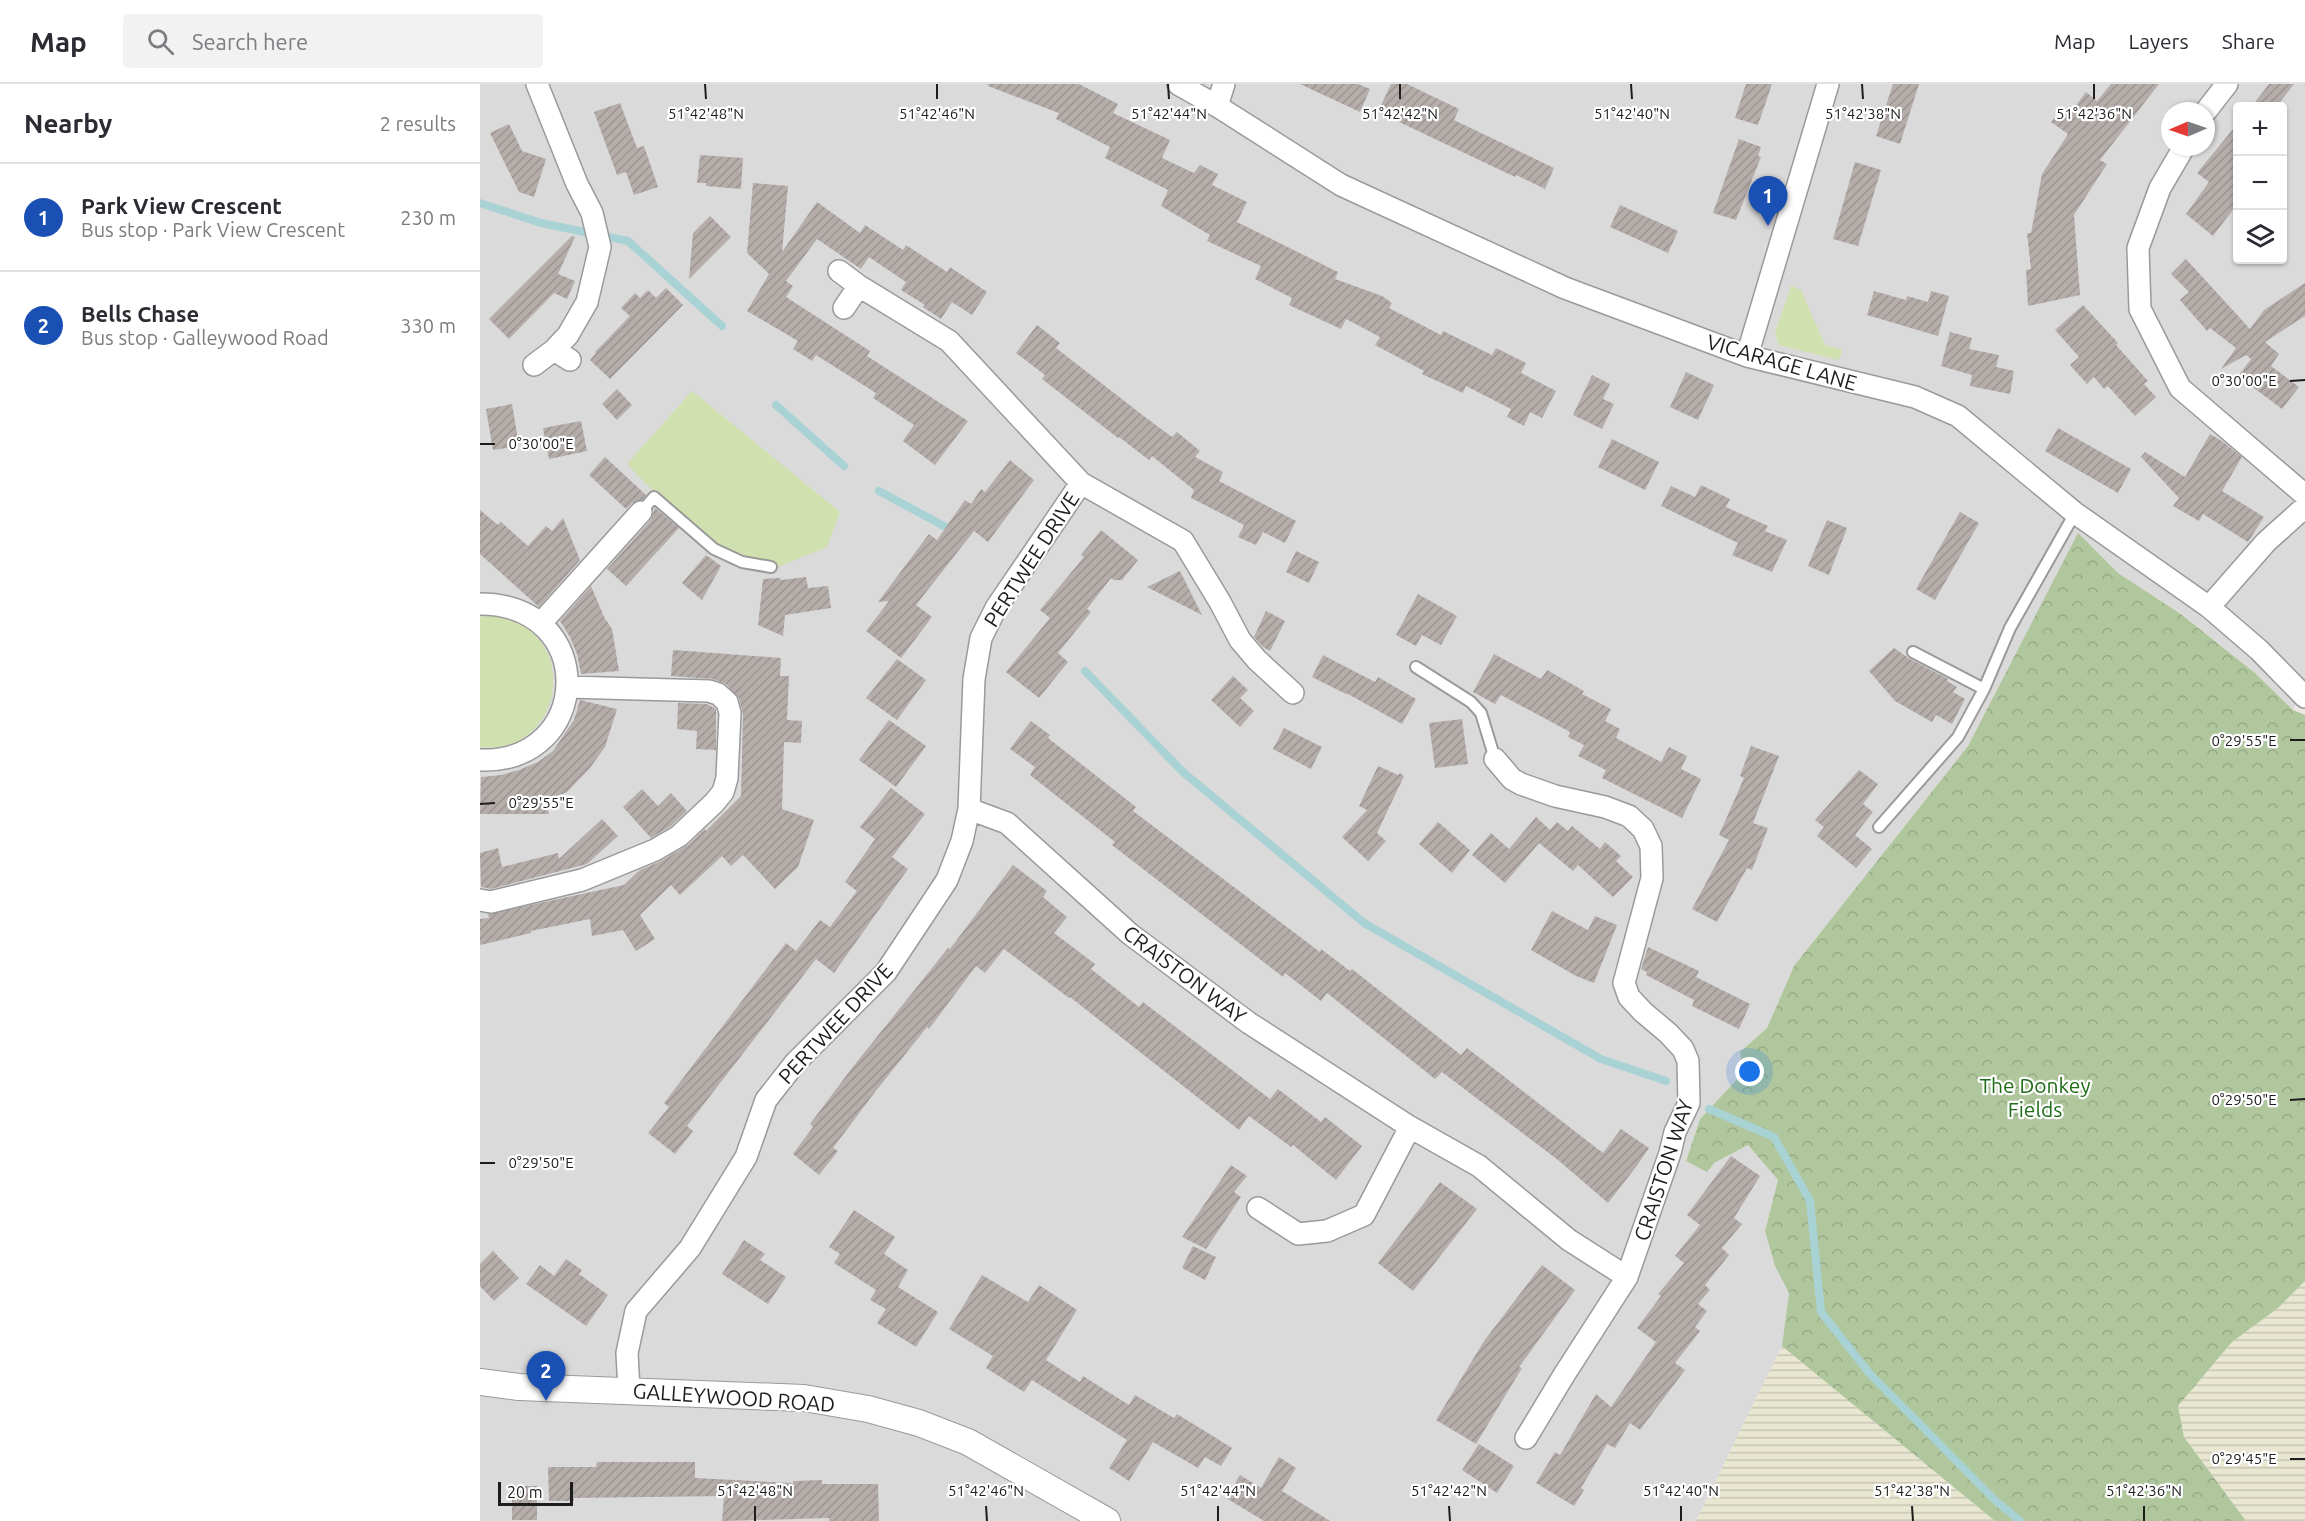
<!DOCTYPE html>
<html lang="en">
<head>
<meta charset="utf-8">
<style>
  :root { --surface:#fff; --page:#f2f2f3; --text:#2b2b33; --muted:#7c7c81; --line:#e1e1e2; --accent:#b11830 }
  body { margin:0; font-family:Ubuntu,sans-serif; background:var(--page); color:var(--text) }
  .controls { position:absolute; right:18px; top:18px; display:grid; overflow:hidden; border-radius:6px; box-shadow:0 2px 4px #0004 }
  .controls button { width:54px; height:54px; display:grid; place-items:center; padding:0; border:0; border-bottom:2px solid var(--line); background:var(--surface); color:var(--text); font:30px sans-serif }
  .compass { position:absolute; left:1681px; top:18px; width:54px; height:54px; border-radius:50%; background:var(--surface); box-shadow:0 2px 4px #0004; rotate:268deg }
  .scale { position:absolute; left:18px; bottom:15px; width:75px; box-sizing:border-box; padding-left:6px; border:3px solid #1d1d1d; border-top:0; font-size:16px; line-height:21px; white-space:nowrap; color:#1d1d1d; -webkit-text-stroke:4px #fff; paint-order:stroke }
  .you { position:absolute; left:1270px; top:988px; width:21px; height:21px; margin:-15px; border:4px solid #fff; border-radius:50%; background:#1a73e8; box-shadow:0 0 0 9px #1a73e833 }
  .badge { display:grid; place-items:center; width:39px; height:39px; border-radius:50%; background:var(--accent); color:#fff; font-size:20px; font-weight:700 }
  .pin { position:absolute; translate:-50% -50px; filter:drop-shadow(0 2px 3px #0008) }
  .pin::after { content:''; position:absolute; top:32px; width:21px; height:18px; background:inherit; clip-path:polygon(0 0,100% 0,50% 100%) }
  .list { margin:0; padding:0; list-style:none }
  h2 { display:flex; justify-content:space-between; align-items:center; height:78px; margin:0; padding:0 24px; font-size:26px }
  h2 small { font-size:20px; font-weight:400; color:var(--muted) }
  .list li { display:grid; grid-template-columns:39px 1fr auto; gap:18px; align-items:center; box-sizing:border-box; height:108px; padding:0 24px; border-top:2px solid var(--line) }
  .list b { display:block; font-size:22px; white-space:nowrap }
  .list p { margin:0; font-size:20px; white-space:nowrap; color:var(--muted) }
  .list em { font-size:20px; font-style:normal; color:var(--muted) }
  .icon { flex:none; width:33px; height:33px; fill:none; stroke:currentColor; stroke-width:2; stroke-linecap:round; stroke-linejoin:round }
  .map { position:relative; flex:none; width:1825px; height:1437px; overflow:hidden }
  header { display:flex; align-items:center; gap:36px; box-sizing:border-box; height:84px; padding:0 30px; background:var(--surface); border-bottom:2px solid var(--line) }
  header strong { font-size:28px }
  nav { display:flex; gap:33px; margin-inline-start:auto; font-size:21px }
  .search { width:420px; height:54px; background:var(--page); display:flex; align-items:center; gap:15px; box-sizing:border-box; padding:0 21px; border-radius:6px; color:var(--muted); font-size:22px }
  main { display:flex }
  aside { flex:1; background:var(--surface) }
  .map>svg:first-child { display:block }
  .residential { fill:#dbdada; fill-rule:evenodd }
  .farmland { fill:url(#farmland-rules) }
  .grass { fill:#d0e1af }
  .forest { fill:url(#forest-crowns) }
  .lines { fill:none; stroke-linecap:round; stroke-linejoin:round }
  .stream { stroke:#a9d2d5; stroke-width:8 }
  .building { fill:url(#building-hatch) }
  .service-casing { stroke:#9a9a9a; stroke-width:14 }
  .minor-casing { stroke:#9a9a9a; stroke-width:24 }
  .tertiary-casing { stroke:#9a9a9a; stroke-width:28 }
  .service { stroke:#fff; stroke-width:10 }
  .minor { stroke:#fff; stroke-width:21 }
  .tertiary { stroke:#fff; stroke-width:26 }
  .ticks { fill:none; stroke:#1d1d1d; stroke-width:2 }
  .labels { text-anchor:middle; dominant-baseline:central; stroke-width:4.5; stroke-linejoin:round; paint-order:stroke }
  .street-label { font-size:21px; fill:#1d1d1d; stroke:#fff }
  .park-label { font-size:21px; fill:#1f6d18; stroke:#fff }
  .ticks-label { font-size:15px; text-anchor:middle; fill:#1d1d1d; stroke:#fff; stroke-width:4.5; stroke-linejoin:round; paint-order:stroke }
</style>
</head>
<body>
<header>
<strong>Map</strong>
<div class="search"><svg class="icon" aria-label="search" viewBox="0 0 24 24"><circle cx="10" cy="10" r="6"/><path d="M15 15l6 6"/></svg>Search here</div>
<nav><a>Map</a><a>Layers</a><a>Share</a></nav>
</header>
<main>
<aside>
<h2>Nearby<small>2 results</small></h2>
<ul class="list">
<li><span class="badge" style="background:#1a4fb4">1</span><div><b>Park View Crescent</b><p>Bus stop · Park View Crescent</p></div><em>230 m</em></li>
<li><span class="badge" style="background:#1a4fb4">2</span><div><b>Bells Chase</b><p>Bus stop · Galleywood Road</p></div><em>330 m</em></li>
</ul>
</aside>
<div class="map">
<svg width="1825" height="1437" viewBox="0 0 1825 1437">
  <defs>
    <pattern id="farmland-rules" width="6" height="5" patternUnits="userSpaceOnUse" patternTransform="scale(1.5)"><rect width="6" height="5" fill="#e9e7d1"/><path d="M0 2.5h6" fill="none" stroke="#c7c6b3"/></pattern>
    <pattern id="forest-crowns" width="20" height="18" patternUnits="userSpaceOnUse" patternTransform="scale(1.5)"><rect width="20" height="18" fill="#b0c79d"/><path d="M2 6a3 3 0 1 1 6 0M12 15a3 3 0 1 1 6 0" fill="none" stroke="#97aa87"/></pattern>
    <pattern id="building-hatch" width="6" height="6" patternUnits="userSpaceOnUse" patternTransform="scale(1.5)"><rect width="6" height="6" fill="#b5adaa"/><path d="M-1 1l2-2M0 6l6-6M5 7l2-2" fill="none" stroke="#9b9492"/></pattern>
  </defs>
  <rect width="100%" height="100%" fill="#ede8e4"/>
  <path class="residential" d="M0,0H1825V602L1813,626L1775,589L1702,530L1638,489L1598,450L1488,662L1314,882L1287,944L1260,968L1263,989L1220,1035L1206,1077L1234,1079L1268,1061L1298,1096L1285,1147L1295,1182L1309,1209L1302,1262L1216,1437H0ZM1758,22H1802V176H1758ZM1690,27H1726V63H1690Z"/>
  <path class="farmland" d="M1825,1197V1437H1766L1704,1353L1698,1322L1752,1258L1798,1224Z
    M1302,1262L1515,1437H1216Z"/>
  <path class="grass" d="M1311,202L1321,206L1345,261L1362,266L1359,276L1299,261L1295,249Z
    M212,307L360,428L347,463L298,483L270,478L238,467L163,397L147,380Z
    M11,531C25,534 38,537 49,546C86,575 79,633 40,656C28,663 14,664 0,663V533Z"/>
  <path class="forest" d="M1598,449L1638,489L1701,530L1775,589L1813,626L1825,631V1197L1798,1224L1752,1258L1698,1322L1704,1353L1766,1437H1515L1302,1262L1309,1209L1295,1182L1285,1147L1298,1096L1268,1061L1234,1079L1227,1088L1206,1077L1220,1035L1263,989L1260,968L1287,944L1314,882L1488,662Z"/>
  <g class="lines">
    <path class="stream" d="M0,119L61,139L148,157L242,242
      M296,321L364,382
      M399,407L475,448
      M605,587L703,688L884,839L1121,975L1186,997
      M1229,1025L1294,1053L1330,1117L1341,1228L1390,1290L1516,1417L1540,1437"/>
  </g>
  <path class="building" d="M508,0H599L638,20L633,29L690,56L682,74L714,89L720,81L738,90L732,101L767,118L757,138L852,185L858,188L855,195L902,212L912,219L909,224L961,251L963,247L1012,271L1016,264L1046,279L1041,289L1076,307L1062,334L1050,328L1044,342L1027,333L1031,325L986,302L983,309L942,290L944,287L895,261L900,253L866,235L861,245L809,221L812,214L775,195L781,182L727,157L730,151L681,122L688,106L625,74L630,63L576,35L579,29L508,2Z
    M820,0H878L890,5L880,28Z
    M911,0H927L979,25L974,36L1074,84L1065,105L1036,91L1035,93L898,28Z
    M1266,0H1292L1278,41L1255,34Z
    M1413,0H1439L1420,60L1396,52Z
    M1631,0H1679L1620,76L1627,80L1594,131L1600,211L1548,222L1546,186L1551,185L1547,149H1551L1562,90L1588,50L1571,38L1583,23L1591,28L1606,8L1617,17Z
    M1789,0H1814L1797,22H1772Z
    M140,19L157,64L164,62L178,103L154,111L146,88L137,91L114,28Z
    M1758,39V119L1733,152L1706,130L1729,98L1717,89Z
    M29,40L42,67L66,75L54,113L39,108L10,49Z
    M1259,55L1281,63L1278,72L1281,73L1256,136L1233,129Z
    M220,71L263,74L261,105L226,102V99H217Z
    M1375,78L1401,86L1378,162L1353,155Z
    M273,99L308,102L302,168L337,118L380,149L385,141L423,166L426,161L467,188L470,183L507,208L492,231L472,218L461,235L443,223L445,221L421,206L426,198L389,173L381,185L337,155L306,197L313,202L306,213L390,267L387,272L488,337L455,381L423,357L434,341L393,314L396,309L336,271L332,277L313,265L318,257L267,227L289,190L267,169Z
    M1140,121L1198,147L1188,169L1130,143Z
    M230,132L251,153L209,195L213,149Z
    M92,152L95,153L78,190L95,197L87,215L74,209L29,255L9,235Z
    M1706,175L1770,245L1784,226L1825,199V232L1785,258L1799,270L1791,282L1819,303L1802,325L1758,292L1771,275L1766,271L1741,285L1756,264L1730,244L1727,247L1700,216L1709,208L1691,190Z
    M186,204L203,221L130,295L110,276L116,269L115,268L150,232L141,224L155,209L160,214L168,206L176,214Z
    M1394,207L1426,216L1427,212L1448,218L1451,207L1469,212L1458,252L1387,231Z
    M1603,221L1638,259L1636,261L1668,297L1664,300L1676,313L1655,332L1628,302L1624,305L1614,293L1607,300L1590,281L1599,273L1575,246Z
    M557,241L580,259L576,264L665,333L692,353L697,348L720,367L715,373L743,388L739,397L816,437L805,459L783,448L776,461L758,453L764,441L711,414L714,406L672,372L669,376L639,353L638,354L562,295L565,291L536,269Z
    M1470,248L1492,254L1489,265L1519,271L1516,283L1534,287L1530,310L1490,302L1492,291L1461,282Z
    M1206,288L1234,301L1218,336L1190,323Z
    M1112,291L1130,300L1123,315L1134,320L1122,345L1093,331Z
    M137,305L152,321L137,336L122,320Z
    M32,320L39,362L13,366L6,325Z
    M101,337L107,367L69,375L63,344Z
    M1578,344L1651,385L1638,409L1565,367Z
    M1730,350L1743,358L1762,373L1742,407L1784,433L1768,458L1723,430L1719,437L1693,422L1699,414L1661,373L1665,368L1705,393Z
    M1132,355L1179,378L1165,406L1118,383Z
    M125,373L166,411L162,416L152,419L146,425L109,391Z
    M530,376L554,396L508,458L494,447L436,521L452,533L421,574L386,547L409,517L398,518L449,450L457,456L485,416L491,420L501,405L505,408Z
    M1221,401L1250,415L1246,423L1288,442L1285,447L1307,456L1292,488L1252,471L1258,459L1181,422L1191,402L1215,413Z
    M175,424L199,444L146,502L127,485L170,437Z
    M0,426L18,441L21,438L48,462L66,442L72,447L83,434L100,476L59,523L0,470Z
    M1480,428L1499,439L1455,516L1436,505Z
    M1347,436L1367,444L1349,491L1328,482Z
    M621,446L658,476L642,496H634L631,494L607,525L611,528L578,569L588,578L559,614L526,588L570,534L560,526L604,473L601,471Z
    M816,467L839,478L829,499L806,488Z
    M226,471L241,482L222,516L202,499Z
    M700,487L722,531L667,503Z
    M326,493L328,504L348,502L351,524L305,531L303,552L278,541L283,495L300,494L301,496Z
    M111,502L124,533L132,545L139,587L101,590L97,570L90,553L80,537Z
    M938,510L977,532L961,561L942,551L936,562L916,551Z
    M786,527L805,537L790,567L783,563L774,553Z
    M1414,564L1430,575L1468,595L1467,597L1477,603L1473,608L1485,615L1472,640L1456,631L1452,638L1415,617L1389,587Z
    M193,566L301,574L300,592H309L307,636L322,637L321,659L304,658L302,725L334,736L318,783L295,805L263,771L251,782L242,772L200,811L191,801L160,831L175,855L156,867L143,846L112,852L110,835L51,847V849L0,861V835L9,834L8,830L144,801L160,786L181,777L208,761L225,745L226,747L261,712L263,630L259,614L246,600L233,595L191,592Z
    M1014,570L1061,595L1067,586L1104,607L1102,610L1131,625L1125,637L1140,645L1136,654L1181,678L1189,663L1207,672L1201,685L1221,695L1202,734L1122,694L1126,686L1098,672L1104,661L1088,653L1090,648L1021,611L1015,620L993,608Z
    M843,571L895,598L898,593L936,615L922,640L866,609V610L832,593Z
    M417,575L446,596L417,636L386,614Z
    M753,592L768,606L760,614L774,627L760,643L731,616Z
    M100,616L137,625L125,663L110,684L87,708L66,717L69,730H0L1,693L21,691L39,686L58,678L73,667L94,636Z
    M198,619L227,620L236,625V666L216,665L217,647L197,645Z
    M982,635L988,680L955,684L949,639Z
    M409,636L446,662L416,703L379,676Z
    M551,637L570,651L568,654L656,723L653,727L840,868L841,865L870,887L872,885L981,971L987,964L1123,1069L1141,1045L1169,1064L1156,1083L1128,1119L1078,1076L962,988L955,995L847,909L841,917L805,889L803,893L632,761L635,758L550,691L555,683L530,665Z
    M804,644L842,663L831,685L793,665Z
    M1271,662L1299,672L1273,739L1288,744L1272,786L1267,784L1237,838L1212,825L1249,756L1239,751L1264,694L1260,692Z
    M898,682L918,691L920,689L924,692L897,749L906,757L888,777L862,753L887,726L879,722Z
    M1379,686L1398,700L1383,720L1393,728L1375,751L1392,765L1376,784L1337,752L1344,743L1335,736Z
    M411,704L445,730L412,773L428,785L354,889L336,875L207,1042L213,1047L195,1070L168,1049L189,1023L184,1019L306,859L316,867L340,836L350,843L377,807L365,798L395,755L380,743Z
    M162,705L178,722L191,709L207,727L191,742L171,754L143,723Z
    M1056,733L1070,746L1077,738L1088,747L1092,742L1120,765L1125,758L1141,772L1136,777L1153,793L1133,813L1098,781L1093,787L1059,759L1025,799L992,771L1011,749L1029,765Z
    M122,735L138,752L107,780L11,805L1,803L0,769L18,764L22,783L78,769L79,775Z
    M958,738L990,766L972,789L939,760Z
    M533,781L567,807L563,813L587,833L574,849L615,880L611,885L659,923L663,918L790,1015L798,1005L841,1038L845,1033L882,1062L856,1096L813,1061L811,1063L769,1032L759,1046L590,913L589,914L524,865L505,889L496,882L449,945L447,943L395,1008L353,1064L358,1067L339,1091L313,1070L333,1043L330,1040L372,984L468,864L470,865Z
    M1072,827L1108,846L1115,832L1137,841L1114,899L1096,892L1051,866Z
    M1168,863L1219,887L1216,893L1270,920L1259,945L1212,922L1214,916L1166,891L1167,888L1161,885Z
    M1251,1072L1280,1092L1254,1134L1262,1140L1242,1164L1249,1171L1225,1201L1230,1206L1218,1220L1227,1227L1215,1243L1220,1247L1195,1279L1205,1286L1160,1346L1150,1339L1135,1364L1127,1360L1101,1404L1104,1406L1094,1422L1056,1399L1075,1368L1080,1371L1116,1310L1131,1323L1176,1258L1157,1244L1181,1212L1178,1210L1204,1179L1195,1172L1220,1141L1207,1131Z
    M751,1081L767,1092L754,1108L761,1113L726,1165L702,1153Z
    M960,1098L997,1125L933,1207L898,1179Z
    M374,1126L415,1153L404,1170L428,1186L418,1203L458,1228L436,1263L397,1239L406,1225L390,1216L396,1206L354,1179L360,1170L349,1163Z
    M264,1156L285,1170L280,1176L306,1193L288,1220L242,1190Z
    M713,1162L736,1173L725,1196L702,1184Z
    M13,1167L39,1194L14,1217L0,1202V1180Z
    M86,1175L102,1186L99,1190L128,1211L106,1242L46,1200L60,1181L74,1192Z
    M1062,1181L1095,1206L1039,1283L1042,1284L996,1360L956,1336L1004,1257Z
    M502,1191L548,1218L559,1201L597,1226L566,1276L600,1298L603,1292L649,1321L655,1311L694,1334L697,1330L736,1354L752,1364L741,1382L725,1373L718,1384L673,1358L649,1397L629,1384L647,1356L552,1296L544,1308L506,1284L513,1272L469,1245Z
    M999,1360L1034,1382L1017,1409L982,1386Z
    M799,1373L816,1384L802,1407L850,1437H784L746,1414L760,1391L781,1404Z
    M117,1378H215V1394L313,1399V1397L342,1396V1400H398L399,1437H349V1434L242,1437L244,1412L94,1414V1417H69L68,1383H116Z
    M32,1402H57V1436H32Z"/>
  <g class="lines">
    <defs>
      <path id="service" d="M161,428L174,413L234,465L262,478L291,483
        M1433,568L1504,605
        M936,583L991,618L1001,629L1015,675
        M1399,743L1478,653L1504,605L1530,544L1595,429"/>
      <path id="minor" d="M698,0L737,22L861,101L1085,204L1267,272L1435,313L1478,332L1595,429L1729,523L1779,566L1825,613
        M737,22L744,0
        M1726,27L1747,0
        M1704,63L1680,104L1658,164L1660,225L1700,304L1825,411
        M359,187L379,202L469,257L601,399L703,457L740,518L760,556L777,576L813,609
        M364,224L379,202
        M74,266L90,276
        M1267,272L1348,0
        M54,281L74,266L88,251L107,218L120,163L112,129L97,100L57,0
        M0,520C119,520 113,680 0,676
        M1729,523L1786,458L1825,423
        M61,539L161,428
        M1015,675L1032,695L1041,700L1075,712L1125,723L1149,732L1163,745L1171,762L1172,794L1144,899L1149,913L1163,928L1188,949L1203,965L1208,977L1209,1019L1195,1048L1190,1069L1147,1193L1084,1291L1046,1354
        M489,725L527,739L650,850L769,939L930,1043L999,1082L1089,1156L1147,1193
        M0,816L11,818L102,796L175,766L199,752L234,719L243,708L247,694L250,629L247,618L238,610L229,607L88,603
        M778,1124L818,1150L847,1147L884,1131L930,1043
        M149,1306L147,1269L156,1227L210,1164L266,1073L286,1016L315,979L406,888L467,796L482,757L489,725L494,595L501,554L516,524L601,399"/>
      <path id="tertiary" d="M0,1298L39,1303L324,1314L388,1325L439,1339L488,1358L627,1437"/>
    </defs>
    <use href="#service" class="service-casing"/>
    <use href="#minor" class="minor-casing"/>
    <use href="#tertiary" class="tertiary-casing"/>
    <use href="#service" class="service"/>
    <use href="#minor" class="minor"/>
    <use href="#tertiary" class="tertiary"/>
  </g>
  <path class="ticks" d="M225,0L226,15M457,0V15M688,0L689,15M920,0V15M1151,0L1152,15M1382,0L1383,15M1614,0V15M1810,297L1825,296M0,360H15M1810,656H1825M0,720L15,719M1810,1016L1825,1015M0,1079H15M1810,1375H1825M275,1422V1437M506,1422L507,1437M738,1422V1437M969,1422L970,1437M1201,1422V1437M1432,1422L1433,1437M1664,1422V1437"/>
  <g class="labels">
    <g class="street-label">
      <text transform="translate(1302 278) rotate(16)">VICARAGE LANE</text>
      <text transform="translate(551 475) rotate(-57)">PERTWEE DRIVE</text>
      <text transform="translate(705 890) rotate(37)">CRAISTON WAY</text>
      <text transform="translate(355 939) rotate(-47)">PERTWEE DRIVE</text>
      <text transform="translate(1183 1086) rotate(-72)">CRAISTON WAY</text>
      <text transform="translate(254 1313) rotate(4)">GALLEYWOOD ROAD</text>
    </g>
    <g class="park-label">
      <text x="1555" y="1001">The Donkey<tspan x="1555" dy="24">Fields</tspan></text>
    </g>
  </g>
  <g class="ticks-label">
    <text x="226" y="35">51°42'48"N</text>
    <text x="457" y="35">51°42'46"N</text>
    <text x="689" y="35">51°42'44"N</text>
    <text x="920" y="35">51°42'42"N</text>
    <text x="1152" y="35">51°42'40"N</text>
    <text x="1383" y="35">51°42'38"N</text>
    <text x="1614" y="35">51°42'36"N</text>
    <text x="1764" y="302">0°30'00"E</text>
    <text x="61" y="365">0°30'00"E</text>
    <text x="1764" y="662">0°29'55"E</text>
    <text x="61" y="724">0°29'55"E</text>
    <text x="1764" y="1021">0°29'50"E</text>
    <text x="61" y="1084">0°29'50"E</text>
    <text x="1764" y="1380">0°29'45"E</text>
    <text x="275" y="1412">51°42'48"N</text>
    <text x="506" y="1412">51°42'46"N</text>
    <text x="738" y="1412">51°42'44"N</text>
    <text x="969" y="1412">51°42'42"N</text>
    <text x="1201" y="1412">51°42'40"N</text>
    <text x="1432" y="1412">51°42'38"N</text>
    <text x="1664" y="1412">51°42'36"N</text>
  </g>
</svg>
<div class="controls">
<button>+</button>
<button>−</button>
<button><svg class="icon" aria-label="layers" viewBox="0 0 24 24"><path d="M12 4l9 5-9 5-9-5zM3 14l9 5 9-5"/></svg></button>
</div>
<svg class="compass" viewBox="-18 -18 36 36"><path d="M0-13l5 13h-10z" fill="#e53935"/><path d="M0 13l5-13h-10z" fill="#7c7c81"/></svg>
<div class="scale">20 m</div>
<div class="you"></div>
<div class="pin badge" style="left:1288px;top:142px;background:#1a4fb4">1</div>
<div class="pin badge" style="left:66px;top:1317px;background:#1a4fb4">2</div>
</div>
</main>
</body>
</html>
